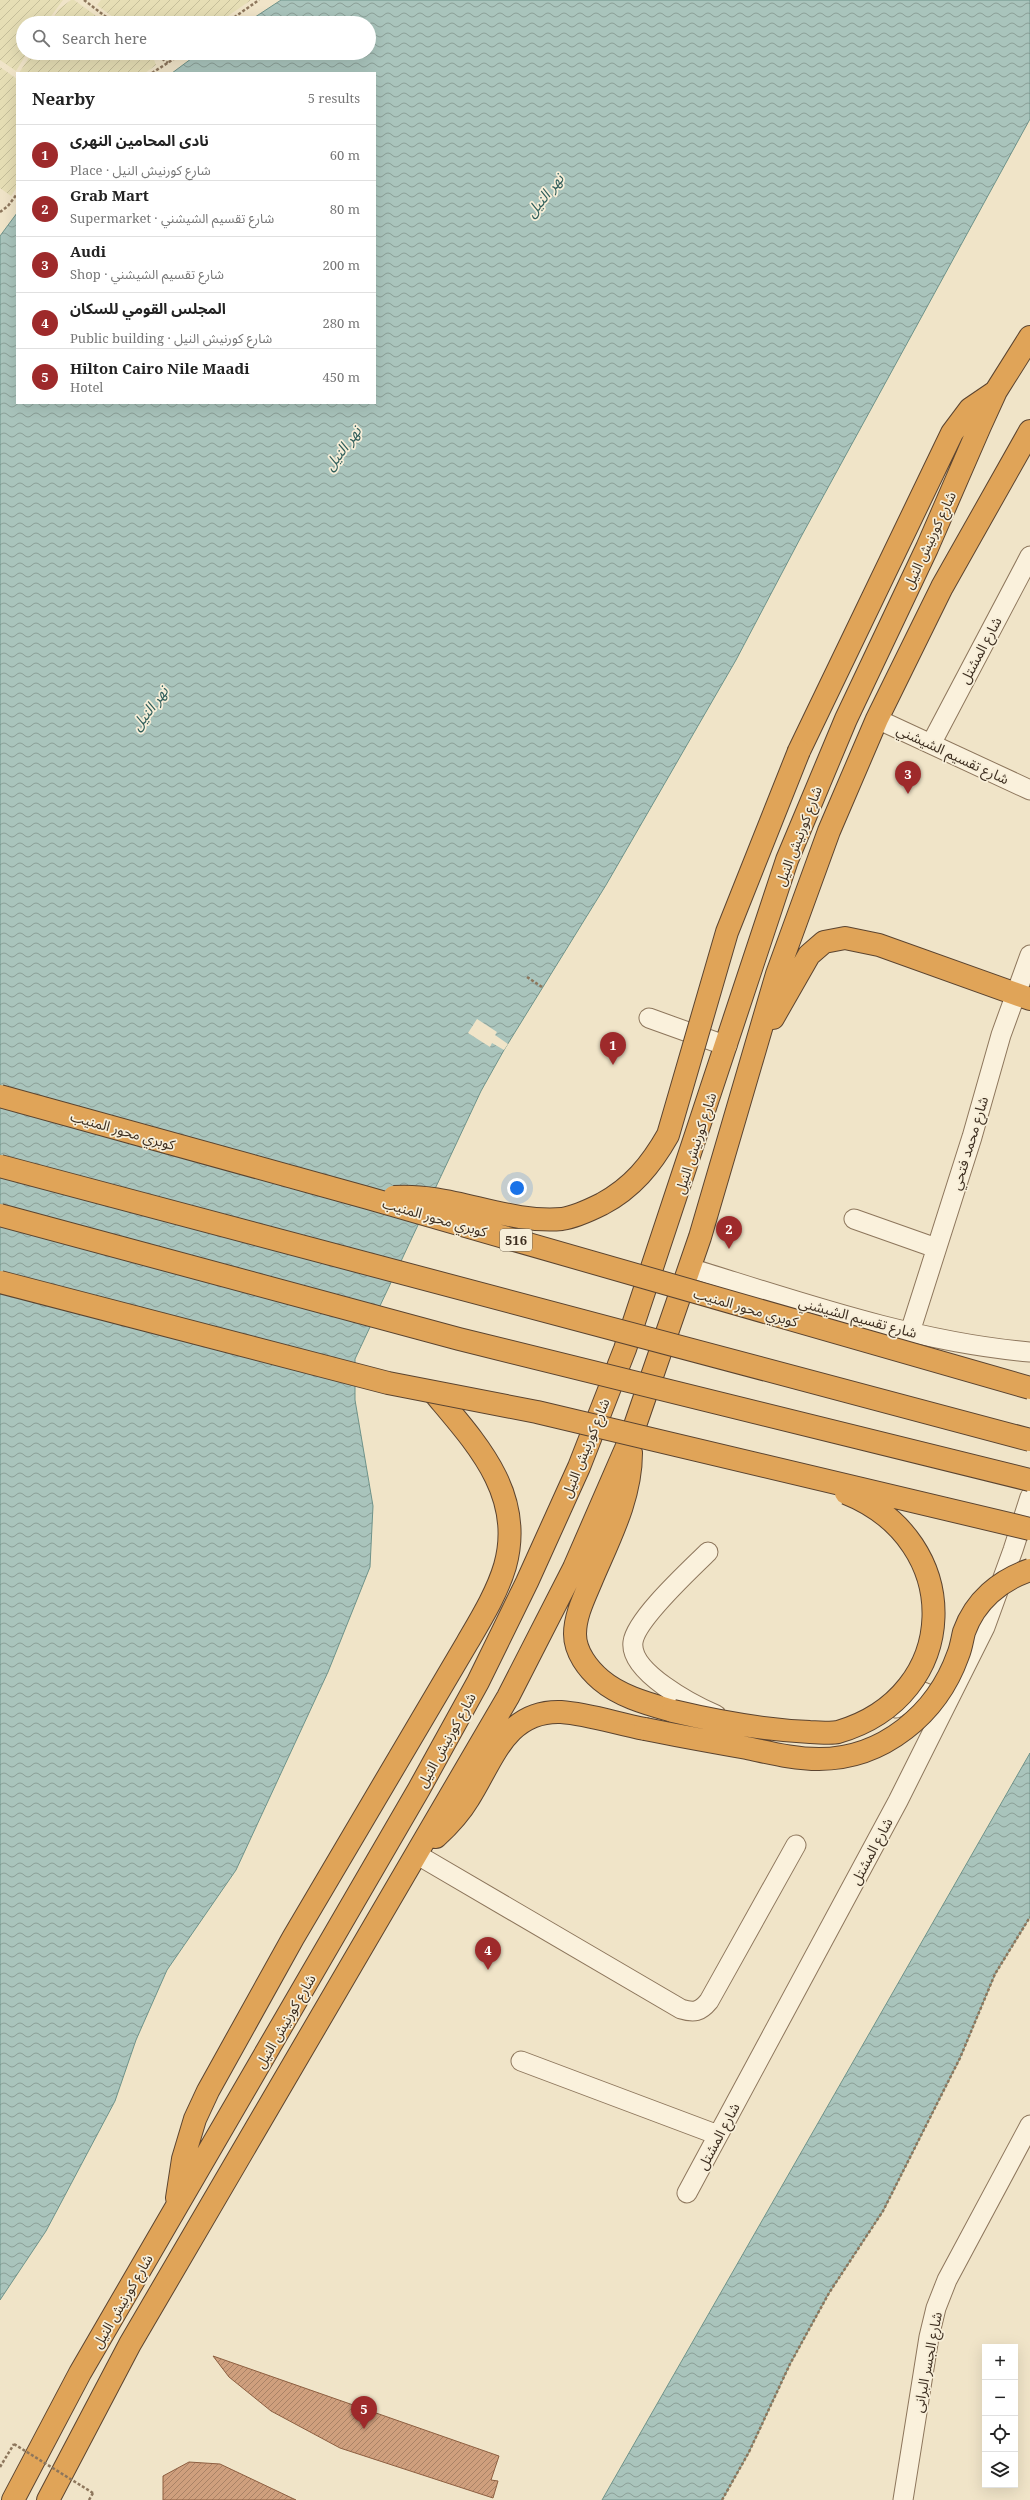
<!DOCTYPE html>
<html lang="en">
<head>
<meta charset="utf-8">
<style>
  :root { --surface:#fff; --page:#f6f6f6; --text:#222; --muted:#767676; --line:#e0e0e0; --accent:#9e2a2b }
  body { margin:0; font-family:"Noto Serif","Noto Sans Arabic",serif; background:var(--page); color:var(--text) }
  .controls { position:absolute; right:12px; bottom:12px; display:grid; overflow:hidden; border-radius:0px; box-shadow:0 4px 16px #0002 }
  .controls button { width:36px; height:36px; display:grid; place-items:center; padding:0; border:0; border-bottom:1px solid var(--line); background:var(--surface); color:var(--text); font:20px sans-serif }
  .you { position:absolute; left:517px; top:1188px; width:14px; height:14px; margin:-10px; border:3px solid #fff; border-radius:50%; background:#1a73e8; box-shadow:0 0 0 6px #1a73e833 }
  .badge { display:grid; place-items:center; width:26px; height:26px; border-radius:50%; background:var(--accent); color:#fff; font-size:13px; font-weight:700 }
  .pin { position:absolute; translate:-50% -33px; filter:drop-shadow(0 1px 2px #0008) }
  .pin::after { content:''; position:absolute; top:21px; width:14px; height:12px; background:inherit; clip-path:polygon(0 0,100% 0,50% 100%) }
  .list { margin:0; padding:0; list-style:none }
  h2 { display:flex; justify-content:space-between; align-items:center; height:52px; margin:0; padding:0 16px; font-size:17px }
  h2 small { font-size:13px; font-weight:400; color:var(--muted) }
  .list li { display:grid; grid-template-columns:26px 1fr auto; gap:12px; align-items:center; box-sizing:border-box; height:56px; padding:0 16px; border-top:1px solid var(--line) }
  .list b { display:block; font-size:15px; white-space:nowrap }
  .list p { margin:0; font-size:13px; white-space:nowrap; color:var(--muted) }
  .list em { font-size:13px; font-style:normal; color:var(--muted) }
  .icon { flex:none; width:22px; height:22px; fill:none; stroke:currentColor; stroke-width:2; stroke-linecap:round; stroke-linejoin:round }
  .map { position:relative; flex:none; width:1030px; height:2500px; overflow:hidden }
  .search { position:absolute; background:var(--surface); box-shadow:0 4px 16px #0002; left:16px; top:16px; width:360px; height:44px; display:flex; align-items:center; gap:10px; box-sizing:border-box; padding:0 14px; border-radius:22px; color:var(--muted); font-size:15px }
  .panel { position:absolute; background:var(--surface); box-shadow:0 4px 16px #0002; left:16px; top:72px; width:360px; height:332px; border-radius:0px }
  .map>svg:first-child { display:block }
  .farmland { fill:url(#farmland-furrows) }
  .water { fill:url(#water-waves); stroke:#6f938a }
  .pier { fill:#f0e4c8 }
  .building { fill:url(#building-hatch); stroke:#8d5f41 }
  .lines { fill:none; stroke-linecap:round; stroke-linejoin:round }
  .minor-casing { stroke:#8d765c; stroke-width:21 }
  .highway-casing { stroke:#5b4430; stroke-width:24 }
  .path { stroke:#8d765c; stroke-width:2.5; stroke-dasharray:3 2; stroke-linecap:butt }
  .minor { stroke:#faf1dc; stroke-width:19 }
  .highway { stroke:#e0a458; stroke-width:22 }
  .highway-bridge-casing { stroke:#5b4430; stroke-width:24; stroke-linecap:butt }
  .path-bridge { stroke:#8d765c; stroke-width:2.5; stroke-dasharray:3 2; stroke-linecap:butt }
  .highway-bridge { stroke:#e0a458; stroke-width:22 }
  .labels { text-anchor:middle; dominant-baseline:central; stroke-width:3.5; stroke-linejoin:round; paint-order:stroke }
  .shield { fill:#f7eed8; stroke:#756857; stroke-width:1 }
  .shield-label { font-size:13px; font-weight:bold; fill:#3d2e20 }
  .street-label { font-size:14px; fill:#3d2e20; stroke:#f7eed8 }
  .water-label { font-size:15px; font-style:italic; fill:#2f5d5a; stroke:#f7eed8 }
</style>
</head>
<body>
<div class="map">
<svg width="1030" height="2500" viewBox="0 0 1030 2500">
  <defs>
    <pattern id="farmland-furrows" width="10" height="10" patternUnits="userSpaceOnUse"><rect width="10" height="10" fill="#e6deb5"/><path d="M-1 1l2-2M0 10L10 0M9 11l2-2" fill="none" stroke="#c6bf9b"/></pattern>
    <pattern id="water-waves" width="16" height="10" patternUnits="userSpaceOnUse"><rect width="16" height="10" fill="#a9c4bc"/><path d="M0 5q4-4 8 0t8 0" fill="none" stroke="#8ba098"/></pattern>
    <pattern id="building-hatch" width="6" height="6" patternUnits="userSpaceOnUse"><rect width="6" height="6" fill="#cf9f7d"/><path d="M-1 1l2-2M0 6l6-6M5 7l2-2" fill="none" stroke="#a98266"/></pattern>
  </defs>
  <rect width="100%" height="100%" fill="#f0e4c8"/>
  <path class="farmland" d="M0,0H63L46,23H23V53H27L16,71L0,60Z
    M71,0H74L106,23H50L59,9Z
    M101,0H251L218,23H121L97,5Z
    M32,53H147L153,57L156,65L145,73H19Z
    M0,67L17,79V187L11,196L0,188Z"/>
  <path class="water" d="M281,0H1030V119L802,535L736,660L606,885L504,1050L481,1091L355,1359V1400L373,1506L370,1567L328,1672L236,1870L167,1970L136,2040L115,2101L46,2231L0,2300V236L17,213V403H375V73H172L199,53H369V23H246Z
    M1030,1753V1917L995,1974L960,2058L883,2211L829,2293L790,2364L749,2452L722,2500H602Z"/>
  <path class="pier" d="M477,1019L497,1032L495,1035L508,1044L504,1050L492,1043L490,1047L468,1033Z"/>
  <path class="building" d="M213,2356L499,2456L491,2480L498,2481L493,2498L340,2448L271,2411L229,2377Z
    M189,2462L220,2464L296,2500H163V2476Z"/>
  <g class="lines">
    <defs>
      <path id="minor" d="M877,719L1030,790
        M931,744L1030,556
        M649,1018L727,1046
        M854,1219L936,1248
        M690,1268C800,1302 914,1342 1030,1352
        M910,1332L972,1137L1001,1035L1030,955
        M708,1552C690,1570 636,1619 633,1642C629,1672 693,1705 716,1715
        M896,1708L915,1694L923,1692L947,1702
        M416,1854L681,2009C694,2013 700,2012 709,2001L796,1845
        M521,2061L718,2135
        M687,2193L898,1801L985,1627L1013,1550L1030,1497
        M903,2500L929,2337L936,2308L947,2280L1030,2125"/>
      <path id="highway" d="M799,751L952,433L970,409L995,392
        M773,1018L809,955L824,942L845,938L879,945L1030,999
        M631,1453C631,1498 609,1539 592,1579C585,1596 575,1615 575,1634C575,1652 588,1669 601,1680C621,1697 649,1704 673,1711
        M436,1837C449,1825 460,1813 469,1798C493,1760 506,1710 561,1712C589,1714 618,1724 645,1729
        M177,2198L183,2159L195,2119L208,2091L293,1938L467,1643C481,1619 497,1593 505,1566C525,1495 477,1444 435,1394
        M13,2500L80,2373L419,1789L478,1682L527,1582L579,1467L625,1349L787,860L846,719L927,548L980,426L996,391L1030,337
        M48,2500L130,2344L508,1697L574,1568L631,1437L700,1237L777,974L829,831L877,719L942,587L1030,431"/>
    </defs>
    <use href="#minor" class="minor-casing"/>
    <use href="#highway" class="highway-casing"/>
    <path class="path" d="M84,0L114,23
      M226,23L259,0
      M154,53L168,63
      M152,73L183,53
      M0,212L8,206L17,194
      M527,977L542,987
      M0,2467L14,2444
      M89,2500L93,2493
      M722,2500L749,2452L790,2364L829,2293L883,2211L960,2058L995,1974L1030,1917"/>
    <use href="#minor" class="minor"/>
    <use href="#highway" class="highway"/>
    <defs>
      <path id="highway-bridge" d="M0,1096L368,1198L1030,1388
        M0,1166L1030,1440
        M394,1197C451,1193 507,1224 562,1219C575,1217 590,1210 602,1204C632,1188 651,1165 668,1135L727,932L799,751
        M0,1215L459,1339L1030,1480
        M0,1282L388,1383L537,1412L1030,1529
        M673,1711C719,1722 764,1730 810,1732C819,1732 830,1734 838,1732C962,1696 966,1541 846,1493
        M645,1729C679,1736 713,1742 747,1748C771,1753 794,1759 819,1759C883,1759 937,1714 958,1655C961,1648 962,1640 964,1632C975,1601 1000,1580 1030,1570"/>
    </defs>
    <use href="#highway-bridge" class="highway-bridge-casing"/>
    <path class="path-bridge" d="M14,2444L93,2493"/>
    <use href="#highway-bridge" class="highway-bridge"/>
  </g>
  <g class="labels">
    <rect class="shield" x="500" y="1229" width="32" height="22" rx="3"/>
    <g class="shield-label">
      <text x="516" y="1240">516</text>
    </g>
    <g class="street-label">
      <text transform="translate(929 540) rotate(-65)">شارع كورنيش النيل</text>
      <text transform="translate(980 650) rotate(-62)">شارع المشتل</text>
      <text transform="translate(953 754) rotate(25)">شارع تقسيم الشيشني</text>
      <text transform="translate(798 836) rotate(-69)">شارع كورنيش النيل</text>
      <text transform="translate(123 1130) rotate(16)">كوبري محور المنيب</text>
      <text transform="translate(695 1143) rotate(-72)">شارع كورنيش النيل</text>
      <text transform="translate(969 1143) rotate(-73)">شارع محمد فتحي</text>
      <text transform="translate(435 1217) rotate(16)">كوبري محور المنيب</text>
      <text transform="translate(746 1307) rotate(16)">كوبري محور المنيب</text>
      <text transform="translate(858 1317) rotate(15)">شارع تقسيم الشيشني</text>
      <text transform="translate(585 1448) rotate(-68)">شارع كورنيش النيل</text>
      <text transform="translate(446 1740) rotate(-61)">شارع كورنيش النيل</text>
      <text transform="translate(871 1851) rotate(-62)">شارع المشتل</text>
      <text transform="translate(285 2021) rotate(-60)">شارع كورنيش النيل</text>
      <text transform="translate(718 2136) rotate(-62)">شارع المشتل</text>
      <text transform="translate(122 2301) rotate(-60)">شارع كورنيش النيل</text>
      <text transform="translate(927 2362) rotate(-79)">شارع الجسر البرانى</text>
    </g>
    <g class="water-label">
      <text transform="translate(544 195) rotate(-51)">نهر النيل</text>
      <text transform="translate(342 448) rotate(-53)">نهر النيل</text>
      <text transform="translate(149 708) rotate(-53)">نهر النيل</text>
    </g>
  </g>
</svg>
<div class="controls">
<button>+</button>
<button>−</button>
<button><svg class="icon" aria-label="locate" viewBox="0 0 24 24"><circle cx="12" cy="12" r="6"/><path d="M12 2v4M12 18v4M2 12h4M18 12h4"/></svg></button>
<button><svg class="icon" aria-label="layers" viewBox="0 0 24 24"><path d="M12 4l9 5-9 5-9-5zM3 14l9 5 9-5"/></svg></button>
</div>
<div class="you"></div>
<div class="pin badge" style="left:613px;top:1065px">1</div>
<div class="pin badge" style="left:729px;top:1249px">2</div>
<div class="pin badge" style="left:908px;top:794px">3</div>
<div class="pin badge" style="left:488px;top:1970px">4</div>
<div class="pin badge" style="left:364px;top:2429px">5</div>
<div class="search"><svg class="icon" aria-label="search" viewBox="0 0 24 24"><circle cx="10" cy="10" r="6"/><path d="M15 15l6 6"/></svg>Search here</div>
<section class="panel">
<h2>Nearby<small>5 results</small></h2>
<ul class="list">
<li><span class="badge">1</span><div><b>نادى المحامين النهرى</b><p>Place · شارع كورنيش النيل</p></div><em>60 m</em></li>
<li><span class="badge">2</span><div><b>Grab Mart</b><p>Supermarket · شارع تقسيم الشيشني</p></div><em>80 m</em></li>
<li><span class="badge">3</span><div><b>Audi</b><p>Shop · شارع تقسيم الشيشني</p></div><em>200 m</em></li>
<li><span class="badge">4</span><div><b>المجلس القومي للسكان</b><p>Public building · شارع كورنيش النيل</p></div><em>280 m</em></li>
<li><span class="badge">5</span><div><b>Hilton Cairo Nile Maadi</b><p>Hotel</p></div><em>450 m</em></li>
</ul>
</section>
</div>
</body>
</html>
